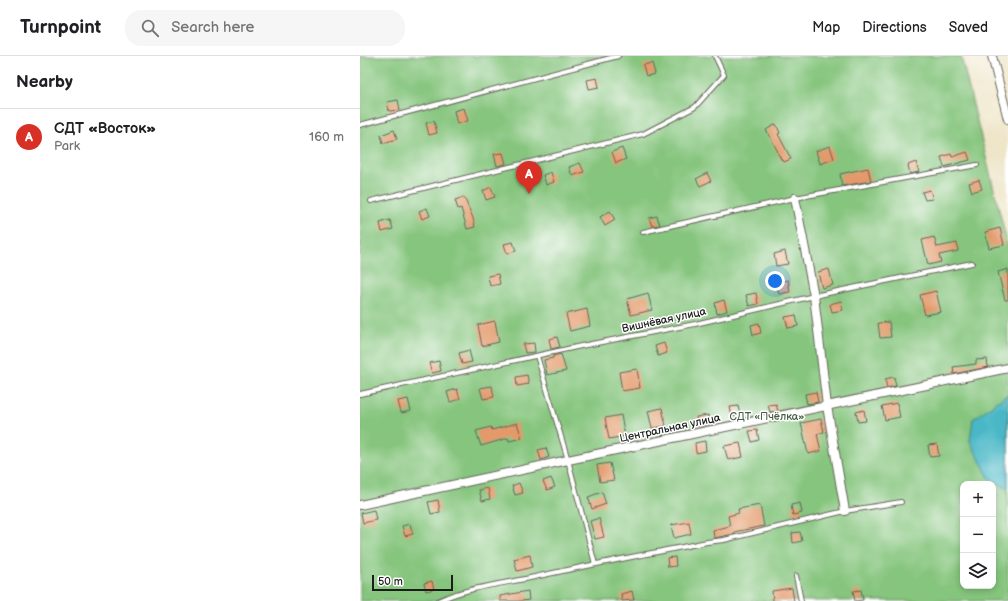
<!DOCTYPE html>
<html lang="en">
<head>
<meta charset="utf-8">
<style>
  :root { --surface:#fff; --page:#f6f6f6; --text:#202124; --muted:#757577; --line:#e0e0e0; --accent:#d93025 }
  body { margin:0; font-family:"Balsamiq Sans",sans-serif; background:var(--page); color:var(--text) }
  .controls { position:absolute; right:12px; bottom:12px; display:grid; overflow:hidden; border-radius:8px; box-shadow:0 2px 6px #0003 }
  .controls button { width:36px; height:36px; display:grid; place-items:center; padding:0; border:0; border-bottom:1px solid var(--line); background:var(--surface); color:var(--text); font:20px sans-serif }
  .scale { position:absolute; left:12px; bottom:10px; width:81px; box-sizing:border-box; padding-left:4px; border:2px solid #1c1c1c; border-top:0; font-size:11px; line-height:14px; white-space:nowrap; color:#1c1c1c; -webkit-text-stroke:3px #fff; paint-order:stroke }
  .you { position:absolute; left:415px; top:225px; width:14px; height:14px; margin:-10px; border:3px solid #fff; border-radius:50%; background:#1a73e8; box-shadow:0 0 0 6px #1a73e833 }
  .badge { display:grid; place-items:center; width:26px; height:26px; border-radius:50%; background:var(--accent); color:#fff; font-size:13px; font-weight:700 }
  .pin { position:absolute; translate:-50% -33px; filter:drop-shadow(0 1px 2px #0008) }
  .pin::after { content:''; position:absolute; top:21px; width:14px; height:12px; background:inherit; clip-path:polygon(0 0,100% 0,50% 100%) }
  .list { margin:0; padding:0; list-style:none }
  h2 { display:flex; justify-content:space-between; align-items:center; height:52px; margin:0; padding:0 16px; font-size:17px }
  h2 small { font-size:13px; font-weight:400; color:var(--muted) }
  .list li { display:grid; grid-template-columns:26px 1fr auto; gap:12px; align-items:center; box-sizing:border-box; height:56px; padding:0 16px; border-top:1px solid var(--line) }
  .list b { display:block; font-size:15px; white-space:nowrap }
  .list p { margin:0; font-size:13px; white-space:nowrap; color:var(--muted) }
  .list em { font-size:13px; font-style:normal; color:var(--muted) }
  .icon { flex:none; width:22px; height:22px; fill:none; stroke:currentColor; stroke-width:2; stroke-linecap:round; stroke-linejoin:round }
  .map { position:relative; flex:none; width:648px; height:545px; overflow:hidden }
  header { display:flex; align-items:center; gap:24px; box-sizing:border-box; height:56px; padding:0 20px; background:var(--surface); border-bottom:1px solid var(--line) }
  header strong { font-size:19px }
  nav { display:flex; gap:22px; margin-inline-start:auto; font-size:14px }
  .search { width:280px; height:36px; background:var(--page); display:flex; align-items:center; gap:10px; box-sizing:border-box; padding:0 14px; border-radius:16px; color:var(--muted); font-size:15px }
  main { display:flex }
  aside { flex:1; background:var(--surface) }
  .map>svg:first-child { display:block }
  .green { fill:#85c57d; stroke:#50704c; fill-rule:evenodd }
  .water { fill:#4ab7c6; stroke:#336a71 }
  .building { fill:#e39969 }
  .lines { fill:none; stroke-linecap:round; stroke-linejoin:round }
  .lane-casing { stroke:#666359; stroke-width:6 }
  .street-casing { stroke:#666359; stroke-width:10 }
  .lane { stroke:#fff; stroke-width:4 }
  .street { stroke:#fff; stroke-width:8 }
  .labels { text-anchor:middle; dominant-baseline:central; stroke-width:3; stroke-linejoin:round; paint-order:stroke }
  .street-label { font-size:11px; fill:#1c1c1c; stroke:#fff }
  .park-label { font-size:11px; fill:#466043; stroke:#fff }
</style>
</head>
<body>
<header>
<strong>Turnpoint</strong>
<div class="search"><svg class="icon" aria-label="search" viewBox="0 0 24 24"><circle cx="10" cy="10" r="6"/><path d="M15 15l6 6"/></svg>Search here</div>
<nav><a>Map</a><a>Directions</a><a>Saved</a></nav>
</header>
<main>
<aside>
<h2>Nearby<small></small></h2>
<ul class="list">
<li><span class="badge">A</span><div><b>СДТ «Восток»</b><p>Park</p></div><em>160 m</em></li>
</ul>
</aside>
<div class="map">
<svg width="648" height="545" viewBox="0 0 648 545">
  <rect width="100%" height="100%" fill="#fff"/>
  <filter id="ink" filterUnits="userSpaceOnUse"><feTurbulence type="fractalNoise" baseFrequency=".025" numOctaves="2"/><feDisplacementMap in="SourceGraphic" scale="8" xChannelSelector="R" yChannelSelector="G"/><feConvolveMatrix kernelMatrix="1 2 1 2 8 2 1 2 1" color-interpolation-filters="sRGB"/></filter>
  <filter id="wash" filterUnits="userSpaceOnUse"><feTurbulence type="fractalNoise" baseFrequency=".012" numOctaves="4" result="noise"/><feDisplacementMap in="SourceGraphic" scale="16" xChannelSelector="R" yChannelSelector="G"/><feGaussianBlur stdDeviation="0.9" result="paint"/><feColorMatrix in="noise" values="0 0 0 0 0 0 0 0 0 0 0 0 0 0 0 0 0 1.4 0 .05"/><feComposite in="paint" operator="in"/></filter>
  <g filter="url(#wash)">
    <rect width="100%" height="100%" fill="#efe6ca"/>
    <path class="green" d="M0,0H601L648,190V545H0ZM603,428H633V530H603Z"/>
    <path class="water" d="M648,338V433L629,422L610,385L613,363Z"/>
    <g id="blocks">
      <path class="building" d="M292,7L295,18L286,20L283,9Z
        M237,22L239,31L229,33L227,24Z
        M38,44L40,54L29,55L27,46Z
        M104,52L108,65L97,68L94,55Z
        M74,65L77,77L69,79L66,67Z
        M416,68L420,77L418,78L431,103L424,106L423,104L422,105L417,96H418L406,74Z
        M34,74L37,83L23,87L21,79Z
        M470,90L474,103L460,108L456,95Z
        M262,92L266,103L256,107L252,96Z
        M607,96L610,104L584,111L581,101L591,98L592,101Z
        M143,97L146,108L137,110L134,98Z
        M556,106L559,116L550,118L548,109Z
        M220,107L224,116L212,120L209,111Z
        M508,112L511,125L482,130L480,118Z
        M191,116L194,126L186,129L183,119Z
        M347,117L351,125L340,130L336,123Z
        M619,124L622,133L612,136L609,127Z
        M131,131L135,141L126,144L123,135Z
        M570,134L573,143L565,144L562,136Z
        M104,141L113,162L115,171L107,173L101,152L98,153L95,144Z
        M67,152L70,160L62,163L59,155Z
        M250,155L255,164L245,170L240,161Z
        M297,160L300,169L292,170L289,162Z
        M30,164L33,173L22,176L20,167Z
        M640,172L644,189L629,192L625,176Z
        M574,181L577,191L597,187L598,195L579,199L581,206L568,209L562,184Z
        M153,186L156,195L147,198L144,188Z
        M425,195L428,208L416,210L414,198Z
        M469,213L473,229L462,232L458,216Z
        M648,213V244H645L638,216Z
        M138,218L140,228L130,230L128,220Z
        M428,224L430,236L419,238L416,226Z
        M576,235L581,256L565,259L560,239Z
        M288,237L292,254L271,259L267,243Z
        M396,237L398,248L389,250L386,239Z
        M364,244L367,255L357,258L355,247Z
        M481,245L483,254L472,256L470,248Z
        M227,253L230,270L210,275L206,258Z
        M436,259L438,270L428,272L425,261Z
        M135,265L139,286L122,290L118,269Z
        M529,266L531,281L520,282L518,267Z
        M399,267L401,277L393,279L391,269Z
        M197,281L200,291L191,293L189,283Z
        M174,287L175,296L165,297L163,288Z
        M304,287L307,297L298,300L295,290Z
        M109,294L112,306L102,308L99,297Z
        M201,298L206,315L187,319L184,304L193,302V300Z
        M627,303L628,311L594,318L593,311L616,308V304Z
        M79,305L81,315L72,317L69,307Z
        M277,313L280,332L262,335L259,316Z
        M167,319L169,328L157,330L156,321Z
        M534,321L536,330L527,332L525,323Z
        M132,330L134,341L123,343L120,332Z
        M97,333L100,343L90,346L87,336Z
        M456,336L458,346L447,348L445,338Z
        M48,343L51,355L41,357L38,345Z
        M537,347L540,361L525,364L522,350Z
        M416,348L418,355L410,356L408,349Z
        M378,350L380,359L372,361L370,351Z
        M302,352L306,370L292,372L288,355Z
        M504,354L506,365L498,366L496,356Z
        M261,359L265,380L249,383L245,362Z
        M348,359L349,368L338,370L336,361Z
        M461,363L464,376L457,378L461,395L448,398L441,367Z
        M157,367L162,382L149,385L148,382L121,390L116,375L131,371L132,374Z
        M397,374L399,384L392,386L389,375Z
        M345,385L346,395L336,397L335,387Z
        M380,387L383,401L368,404L364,390Z
        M577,388L579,400L570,401L568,389Z
        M186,392L189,401L181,404L178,394Z
        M250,407L254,424L240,426L237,409Z
        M191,422L195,431L187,434L183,425Z
        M159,427L163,437L155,439L152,430Z
        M128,432L130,443L122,445L119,434Z
        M242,436L246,448L232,453L228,441Z
        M78,444L80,456L71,458L68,446Z
        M440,447L442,457L433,459L431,449Z
        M400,449L404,470L374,476L375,478L369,479L354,482L353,474L370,470L368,460L379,457L378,453Z
        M14,454L16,464L3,467L1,457Z
        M239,462L244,481L235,483L230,465Z
        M329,466L331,478L314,482L311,469Z
        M50,468L53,478L45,480L42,470Z
        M440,476L442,485L433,487L432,477Z
        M170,499L172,511L157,515L154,503Z
        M315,501L316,510L308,511L307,502Z
        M72,525L74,533L66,535L64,527Z
        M432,532L434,545H413L412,535Z
        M501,534L503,544L495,545L493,535Z
        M168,535L169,544L162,545H140V540Z
        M272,535L274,544L262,545L261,538Z"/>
    </g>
  </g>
  <g filter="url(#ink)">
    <use href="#blocks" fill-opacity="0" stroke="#666359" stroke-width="1"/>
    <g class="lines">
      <defs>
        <path id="lane" d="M0,69L258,0
          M11,145L283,78L335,51L364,19L355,0
          M283,176L435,142L617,109
          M177,300L208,404L235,508
          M0,338L221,290L335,268L454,240L612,207
          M436,520L441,545
          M78,545C106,532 140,528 170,522C229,509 288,498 347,486L364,484L485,455L541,446"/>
        <path id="street" d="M632,0L648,63
          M435,142L454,240L467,350L485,455
          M0,449L208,404L648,312"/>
      </defs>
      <use href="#lane" class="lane-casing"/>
      <use href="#street" class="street-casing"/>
      <use href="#lane" class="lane"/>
      <use href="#street" class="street"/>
    </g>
  </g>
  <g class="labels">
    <g class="street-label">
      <text transform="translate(304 264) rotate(-12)">Вишнёвая улица</text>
      <text transform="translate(310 372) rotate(-12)">Центральная улица</text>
    </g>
    <g class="park-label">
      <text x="407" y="360">СДТ «Пчёлка»</text>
    </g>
  </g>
</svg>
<div class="controls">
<button>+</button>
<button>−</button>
<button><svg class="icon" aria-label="layers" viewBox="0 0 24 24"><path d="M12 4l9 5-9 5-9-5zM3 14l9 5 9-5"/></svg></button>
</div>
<div class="scale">50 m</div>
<div class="you"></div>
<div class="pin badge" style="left:169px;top:138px">A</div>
</div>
</main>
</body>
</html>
